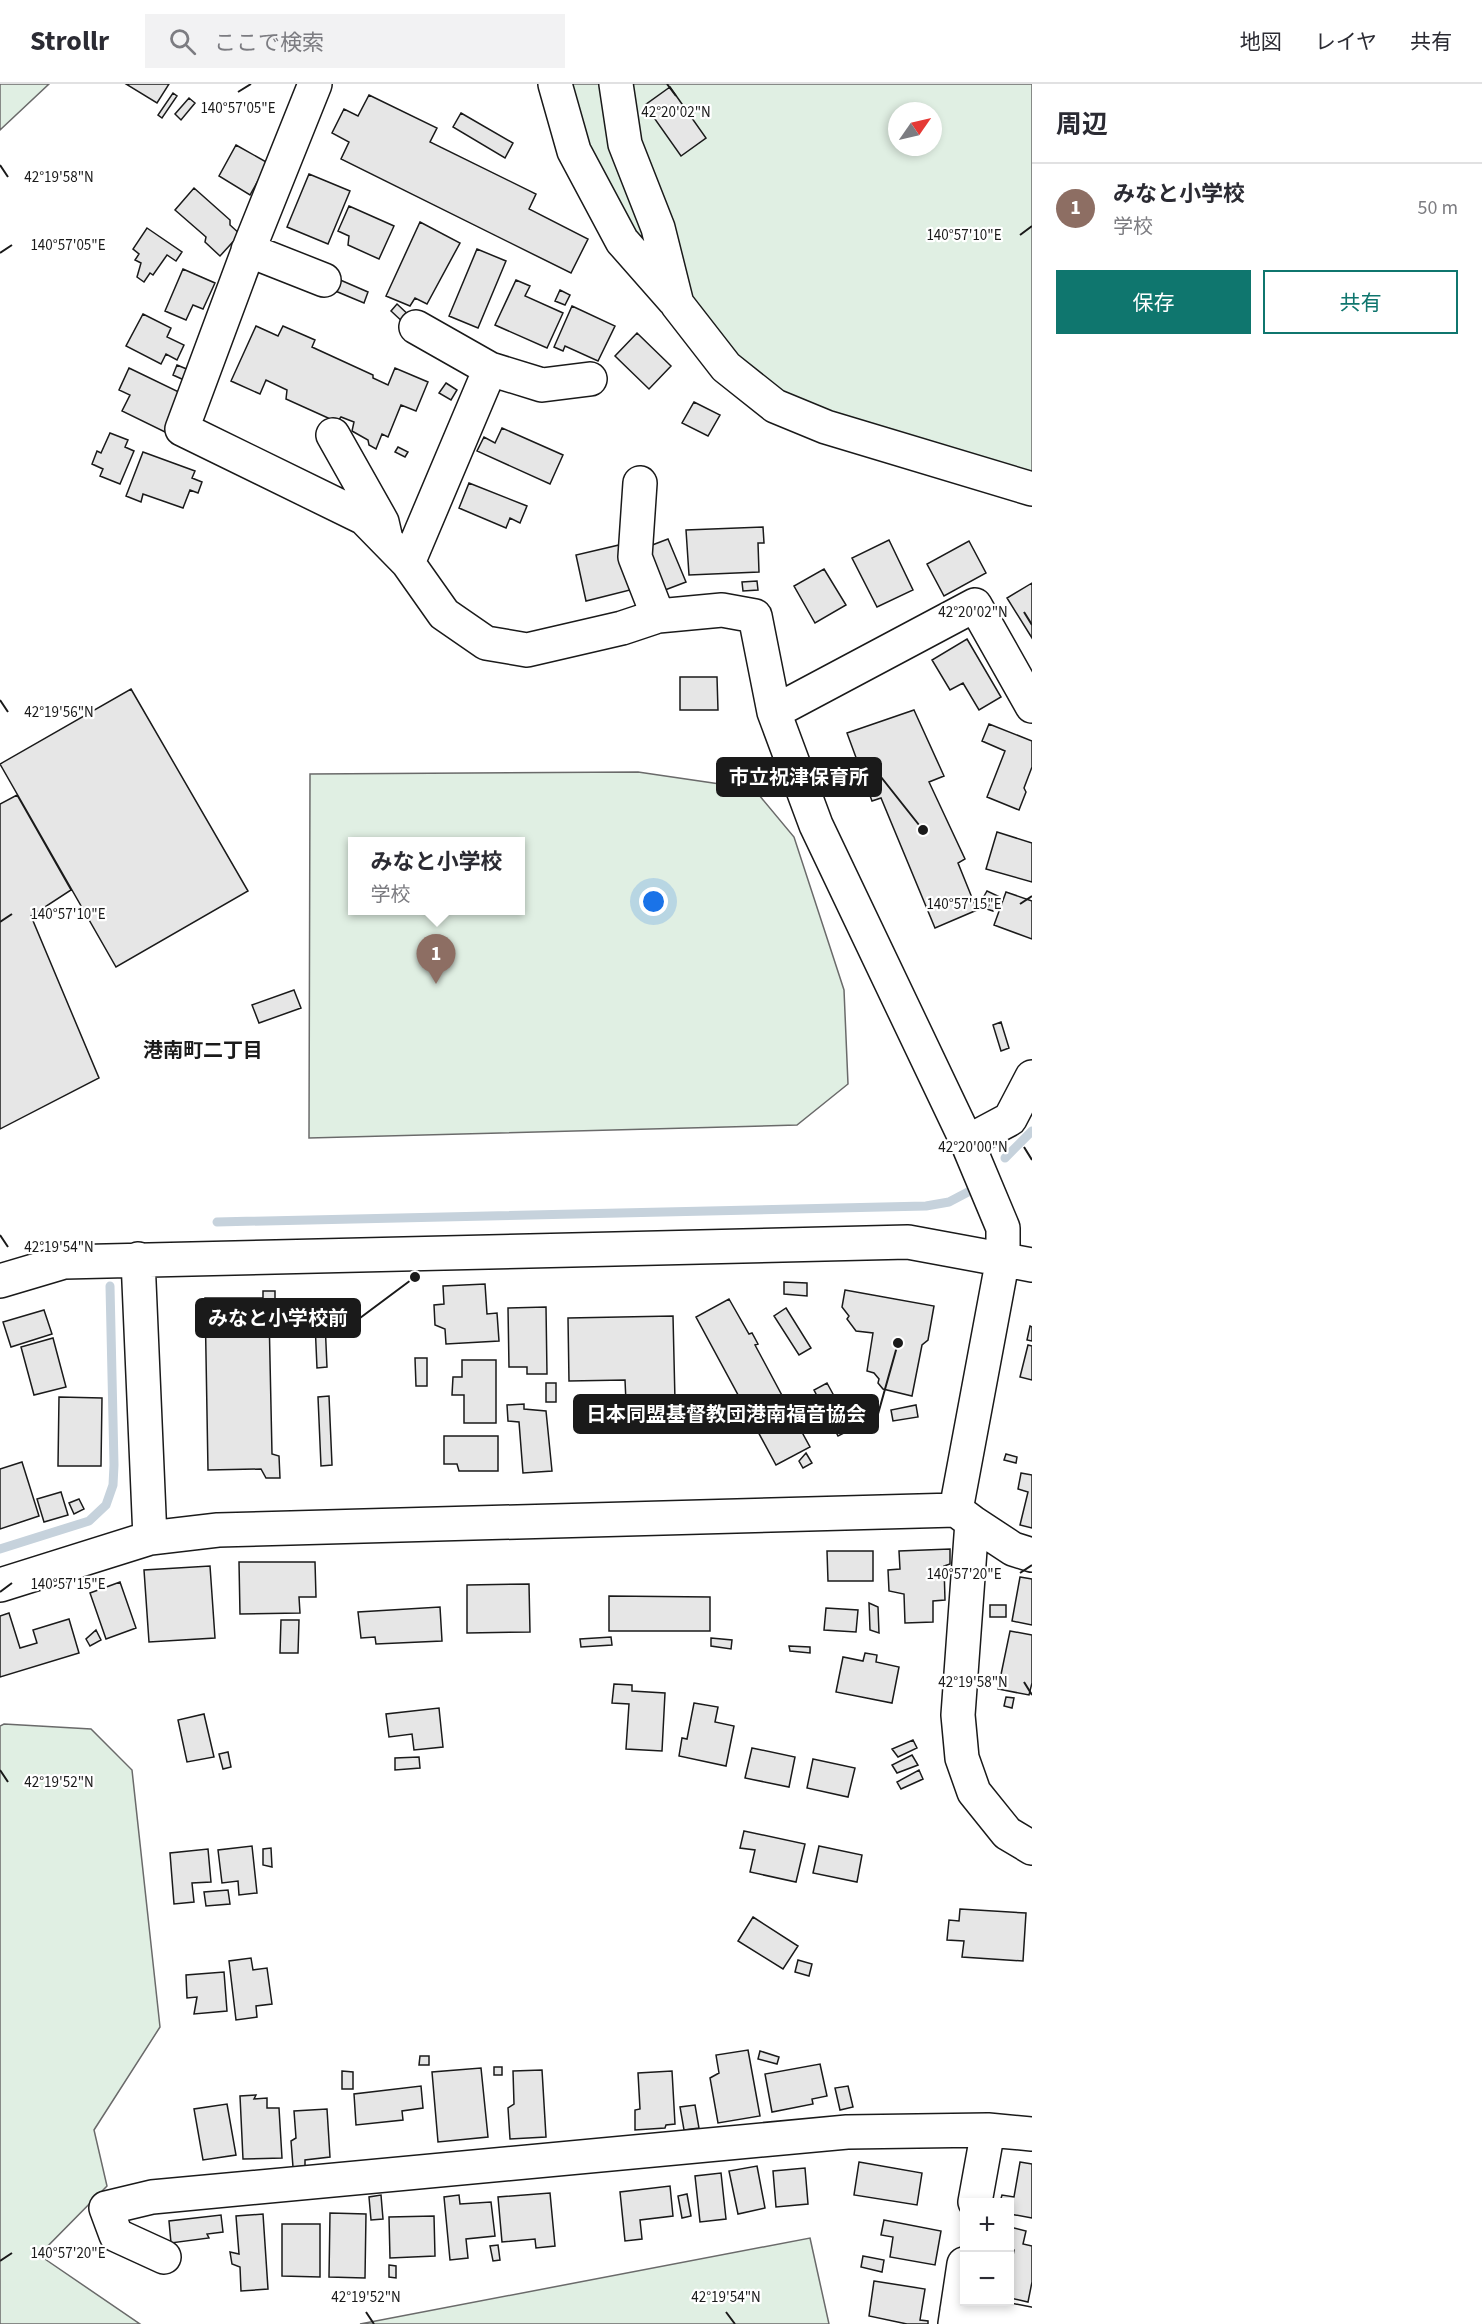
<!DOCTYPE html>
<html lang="ja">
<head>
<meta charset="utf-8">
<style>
  :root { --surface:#fff; --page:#f2f2f3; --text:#2b2b33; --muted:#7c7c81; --line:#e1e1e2; --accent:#0f766e }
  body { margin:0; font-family:"Source Sans 3","Noto Sans JP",sans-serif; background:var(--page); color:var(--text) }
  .controls { position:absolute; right:18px; bottom:18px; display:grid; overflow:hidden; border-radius:0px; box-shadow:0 3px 9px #0003 }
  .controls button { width:54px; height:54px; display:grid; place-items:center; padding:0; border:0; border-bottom:2px solid var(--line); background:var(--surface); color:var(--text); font:30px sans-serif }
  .compass { position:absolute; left:888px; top:18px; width:54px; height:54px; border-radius:50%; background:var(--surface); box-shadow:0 3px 9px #0003; rotate:56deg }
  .you { position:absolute; left:654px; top:818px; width:21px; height:21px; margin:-15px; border:4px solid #fff; border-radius:50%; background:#1a73e8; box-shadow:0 0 0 9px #1a73e833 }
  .badge { display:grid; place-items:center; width:39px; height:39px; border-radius:50%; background:var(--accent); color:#fff; font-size:20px; font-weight:700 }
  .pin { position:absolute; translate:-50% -50px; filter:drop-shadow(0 2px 3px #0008) }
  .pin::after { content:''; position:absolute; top:32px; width:21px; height:18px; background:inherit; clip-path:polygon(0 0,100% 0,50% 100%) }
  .popup { position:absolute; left:348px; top:753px; width:177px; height:78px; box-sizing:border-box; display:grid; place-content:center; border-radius:0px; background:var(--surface); filter:drop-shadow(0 2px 4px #0005); font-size:20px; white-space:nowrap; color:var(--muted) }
  .popup b { font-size:22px; color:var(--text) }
  .popup::after { content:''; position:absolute; left:50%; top:100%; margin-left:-12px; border:12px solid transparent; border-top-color:var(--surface) }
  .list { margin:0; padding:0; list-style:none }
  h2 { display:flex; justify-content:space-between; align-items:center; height:78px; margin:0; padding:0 24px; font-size:26px }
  h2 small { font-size:20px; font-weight:400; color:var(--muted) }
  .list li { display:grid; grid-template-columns:39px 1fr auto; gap:18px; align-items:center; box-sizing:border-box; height:90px; padding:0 24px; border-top:2px solid var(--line) }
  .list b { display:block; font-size:22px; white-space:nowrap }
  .list p { margin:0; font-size:20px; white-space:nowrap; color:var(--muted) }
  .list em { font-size:20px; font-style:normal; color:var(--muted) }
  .actions { display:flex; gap:12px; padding:18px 24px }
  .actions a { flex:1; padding:14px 0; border:2px solid var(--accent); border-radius:0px; text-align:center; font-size:21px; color:var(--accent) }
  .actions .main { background:var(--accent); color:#fff }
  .icon { flex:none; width:33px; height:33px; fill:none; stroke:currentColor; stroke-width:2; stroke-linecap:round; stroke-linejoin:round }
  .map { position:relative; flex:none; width:1032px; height:2240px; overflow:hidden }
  header { display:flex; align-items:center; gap:36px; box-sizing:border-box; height:84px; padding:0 30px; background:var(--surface); border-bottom:2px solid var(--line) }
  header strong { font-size:28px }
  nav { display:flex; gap:33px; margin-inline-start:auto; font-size:21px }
  .search { width:420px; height:54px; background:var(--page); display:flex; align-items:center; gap:15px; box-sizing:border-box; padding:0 21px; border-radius:0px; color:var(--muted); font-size:22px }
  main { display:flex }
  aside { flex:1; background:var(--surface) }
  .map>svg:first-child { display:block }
  .green { fill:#e0efe3; stroke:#6a6a6a; stroke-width:1.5; fill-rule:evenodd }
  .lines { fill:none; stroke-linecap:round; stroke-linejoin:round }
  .stream { stroke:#c6d2dc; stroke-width:9 }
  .building { fill:#e6e6e6; stroke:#1a1a1a; stroke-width:1.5 }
  .minor-casing { stroke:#1a1a1a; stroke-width:36 }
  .minor { stroke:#fff; stroke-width:33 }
  .ticks { fill:none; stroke:#1a1a1a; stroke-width:2 }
  .labels { text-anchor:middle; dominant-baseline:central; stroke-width:4.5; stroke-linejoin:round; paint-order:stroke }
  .neighbourhood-label { font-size:20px; font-weight:bold; fill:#1a1a1a; stroke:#fff }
  .ticks-label { font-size:15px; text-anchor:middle; fill:#1a1a1a; stroke:#fff; stroke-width:4.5; stroke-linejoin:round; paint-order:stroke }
  .leader { fill:none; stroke:#1a1a1a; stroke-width:2 }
  .callout-dot { fill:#1a1a1a; stroke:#fff; stroke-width:2 }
  .callout { fill:#1a1a1a; stroke:#1a1a1a; stroke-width:2 }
  .callout-label { font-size:20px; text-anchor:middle; font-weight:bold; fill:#fff }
</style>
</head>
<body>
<header>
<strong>Strollr</strong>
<div class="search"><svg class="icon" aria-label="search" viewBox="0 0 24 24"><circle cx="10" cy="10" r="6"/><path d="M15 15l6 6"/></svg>ここで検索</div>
<nav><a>地図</a><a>レイヤ</a><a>共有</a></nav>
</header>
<main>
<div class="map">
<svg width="1032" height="2240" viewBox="0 0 1032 2240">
  <rect width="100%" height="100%" fill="#fff"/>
  <path class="green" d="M0,0H49L0,46Z
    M566,0H1032V398L779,316L696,227L631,151L581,64ZM897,27H933V63H897Z
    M638,688L754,705L794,753L844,906L848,1000L797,1041L309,1054L310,690ZM352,758H520V826H352Z
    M4,1640L91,1645L132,1686L160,1943L94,2046L107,2102L39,2171L140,2240H0V1642Z
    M810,2154L829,2240H360Z"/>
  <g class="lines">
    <path class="stream" d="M1005,1074L1032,1047
      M217,1138L926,1122L949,1118L968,1108
      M0,1465L89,1437L106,1421L113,1401L114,1381L110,1202"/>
  </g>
  <path class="building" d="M126,0H169L157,19Z
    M670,3L706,54L681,72L645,21Z
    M173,9L177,12L162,34L158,31Z
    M369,11L437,44L430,58L536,110L529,125L588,155L571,189L341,75L349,58L332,49L344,25L358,32Z
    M189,14L195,19L181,36L175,30Z
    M461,29L513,59L505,74L453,43Z
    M236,61L268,79L250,111L219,92Z
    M309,90L350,107L328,160L287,143Z
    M194,104L230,136V141L240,150L220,172L205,158L206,153L175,126Z
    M349,122L394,142L379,175L348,161L349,152L338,147Z
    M420,138L460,159L427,220L415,214L410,222L386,212Z
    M147,144L182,168L176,177L167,171L153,191L150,189L144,198L137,193L141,179L135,176L139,170L133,165Z
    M477,165L506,177L478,244L449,232Z
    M183,185L215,199L203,225L193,221L186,236L165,227Z
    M338,195L368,208L364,219L333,206Z
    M516,196L530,202L525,212L563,229L547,264L495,241Z
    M560,206L570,211L565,221L555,217Z
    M397,220L412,234L406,241L391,227Z
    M572,222L615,242L598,277L565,262L563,267L554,263Z
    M143,230L171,244L167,253L184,261L177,276L166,270L161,280L126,262Z
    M256,242L278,252L283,242L315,256L312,263L373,291V294L388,301L395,284L428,298L416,327L401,321L388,353L382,350L376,365L369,361L368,356L352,347L354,338L341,333L337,338L286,315L287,306L266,296L260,310L231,297Z
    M637,249L671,282L649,305L615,272Z
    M177,281L189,286L184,296L173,291Z
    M129,284L183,310L165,348L122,327L130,311L119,306Z
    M446,299L457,306L451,316L439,309Z
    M694,318L720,331L708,352L682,339Z
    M502,344L563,371L550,400L477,367L484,353L495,359Z
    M110,349L128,356L125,363L134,367L120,400L100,392L103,385L92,380L97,367L101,369Z
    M398,363L408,368L405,373L395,368Z
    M143,368L195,387L192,394L202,398L198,409L190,406L183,424L143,410L141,418L126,412Z
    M469,399L527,422L520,439L510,434L506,444L459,424Z
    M763,443L764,459H758L759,488L689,491L686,446Z
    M668,455L686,498L665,506L647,463Z
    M889,456L913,506L877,523L852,474Z
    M969,457L986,489L944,512L927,480Z
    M619,461L630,506L586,517L576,471Z
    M824,485L846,521L815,539L794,502Z
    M757,497L758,506L743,507L742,498Z
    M1032,499V554L1007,514Z
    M967,555L1001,613L979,626L963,599L950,606L932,576Z
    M680,593H717L718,626H680Z
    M131,605L248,807L116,883L0,680Z
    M914,626L944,692L929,698L965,775L958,779L977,826L935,844L881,714L872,717L847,649Z
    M989,640L1032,657V683L1024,704L1026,708L1019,726L987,713L1005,667L982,657Z
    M17,711L71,806L31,832L99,994L0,1045V720Z
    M997,748L1032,759V798L986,785Z
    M987,807L1000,813L993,827L987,825L991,817L983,814Z
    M1006,808L1032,817V855L994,841Z
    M294,906L301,924L259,939L252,921Z
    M1001,938L1009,964L1001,967L993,941Z
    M784,1198L807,1199V1212L784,1210Z
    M485,1200L487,1230L497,1229L499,1257L446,1260L445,1245L435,1241L434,1221L444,1220L443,1202Z
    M845,1206L934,1222L928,1256L922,1261L912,1312L883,1305L878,1299L879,1295L874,1289L867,1287L873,1249L856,1247L847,1235L849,1232L842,1223Z
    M263,1207H275V1229H269L272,1370L279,1372L280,1394H266L261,1385L208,1386L205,1214H263Z
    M324,1215L327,1283L317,1284L314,1216Z
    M729,1215L749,1250L752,1249L758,1260L755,1261L784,1315L789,1313L795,1326L791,1328L810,1363L776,1381L696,1233Z
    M546,1223L547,1290H527V1283H509L508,1224Z
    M786,1224L811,1264L799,1271L774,1232Z
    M44,1226L52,1250L11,1263L3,1238Z
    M673,1232L675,1317L626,1318L625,1296L569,1297L568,1234Z
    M1030,1242L1032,1243V1257L1027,1256Z
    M53,1254L66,1303L34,1311L21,1263Z
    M1028,1261L1032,1262V1296L1020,1293Z
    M415,1274H427V1302H416Z
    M462,1276H496V1339H464V1311H452L453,1293H462Z
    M546,1299H556V1318H546Z
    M827,1299L852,1345L838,1352L814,1306Z
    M329,1312L332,1381L321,1382L318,1313Z
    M59,1313L102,1314L101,1382H58Z
    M524,1320V1325L546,1327L552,1387L523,1389L519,1338L508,1337L507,1321Z
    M916,1321L918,1333L893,1337L891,1326Z
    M444,1352H498V1387H459L457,1380H444Z
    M806,1369L812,1379L803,1384L799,1377Z
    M1006,1370L1017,1373L1016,1379L1004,1376Z
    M22,1378L39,1432L0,1445V1385Z
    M1021,1389L1032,1391V1444L1020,1441L1028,1408L1018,1405Z
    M61,1408L68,1431L44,1438L37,1415Z
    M79,1415L84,1425L74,1430L69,1419Z
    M950,1465V1480L944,1482L945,1516L933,1517V1538L905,1539L904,1510L889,1507L888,1486L900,1485L899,1467Z
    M827,1467H873V1497H828Z
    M239,1478H315L316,1513H299L300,1529L240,1530Z
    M210,1482L215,1554L149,1558L144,1486Z
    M1020,1493L1032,1495V1541L1012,1537Z
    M120,1498L136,1544L106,1555L90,1509Z
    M529,1500L530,1548L467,1549V1501Z
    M609,1512L710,1513V1547H609Z
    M869,1519L878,1523L879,1549L870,1546Z
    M990,1521H1006V1533H990Z
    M440,1523L442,1557L376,1560L375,1553L361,1554L358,1528Z
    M826,1524L858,1526L856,1548L824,1546Z
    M9,1529L20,1564L37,1559L33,1546L69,1535L79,1569L0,1593V1532Z
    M281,1536H299L298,1569H280Z
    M96,1546L101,1556L90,1562L86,1555Z
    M1010,1547L1032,1551V1599L1029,1611L998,1605Z
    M611,1553L612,1561L581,1563L580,1555Z
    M711,1554L732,1556L731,1565L711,1562Z
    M789,1562L810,1563V1569L790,1567Z
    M865,1569L877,1571L876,1578L899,1583L892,1619L836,1608L843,1573L863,1577Z
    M614,1600L632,1601V1607L665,1609L662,1667L626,1665L629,1620L612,1619Z
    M1006,1613L1014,1614L1012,1624L1004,1622Z
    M694,1619L718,1623L715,1638L734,1642L726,1682L679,1672L682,1654L687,1655Z
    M439,1624L443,1663L414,1666L412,1650L389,1653L386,1630Z
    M204,1630L214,1673L187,1678L178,1636Z
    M913,1656L917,1664L898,1673L892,1665Z
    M752,1664L795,1673L789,1703L745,1694Z
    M228,1668L231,1683L223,1685L219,1670Z
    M912,1671L918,1681L897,1689L892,1681Z
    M419,1673L420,1684L395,1686V1674Z
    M813,1675L855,1684L848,1713L807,1704Z
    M919,1686L923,1695L901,1705L897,1698Z
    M744,1747L805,1760L796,1798L750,1788L755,1766L740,1764Z
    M252,1762L257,1809L239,1811L238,1797L222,1799L218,1766Z
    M819,1762L862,1771L857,1798L813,1789Z
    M271,1764L272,1783L263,1781V1765Z
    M208,1765L211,1798L192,1799L194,1818L174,1820L170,1769Z
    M228,1806L230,1820L206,1822L204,1808Z
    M960,1825L1026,1829L1023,1877L962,1873L964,1857L947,1856L949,1836L959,1837Z
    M753,1833L798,1862L783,1885L738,1857Z
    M251,1874L253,1886L267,1884L272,1920L256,1922L257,1933L236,1936L229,1877Z
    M798,1876L812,1880L809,1892L795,1888Z
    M224,1888L227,1927L194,1930L197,1913L187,1914L186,1891Z
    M748,1966L760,2032L718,2039L710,1994L719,1989L716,1971Z
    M760,1967L779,1973L777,1980L758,1975Z
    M420,1972H429V1981H419Z
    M820,1980L827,2012L812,2015L813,2020L772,2028L765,1990Z
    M494,1983H502V1991H494Z
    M481,1984L488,2053L438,2058L432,1988Z
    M542,1986L546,2053L510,2055L508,2024L514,2020L513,1987Z
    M342,1987L353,1988V2005H342Z
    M672,1987L675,2040L666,2041L665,2044L635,2046V2026L640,2025L638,1989Z
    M421,2002L423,2024L402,2027L403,2036L356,2041L354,2010Z
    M848,2002L853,2023L840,2026L835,2004Z
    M256,2011L254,2015L267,2014V2024H279L282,2074L243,2075L240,2012Z
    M227,2020L236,2071L203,2076L194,2025Z
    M695,2021L699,2044L684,2046L680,2023Z
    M327,2025L330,2073L305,2076V2082L293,2083L291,2057L296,2054L294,2027Z
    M859,2078L922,2089L917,2121L854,2111Z
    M1020,2078L1032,2080V2134L1010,2130V2118H1000L1002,2111L1014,2113Z
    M757,2082L765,2124L738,2130L729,2087Z
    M805,2084L808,2120L776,2123L773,2087Z
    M721,2089L726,2135L700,2138L695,2092Z
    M670,2102L673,2132L640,2136L642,2155L625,2157L620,2108Z
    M550,2109L555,2162L536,2164L535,2155L502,2158L498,2113Z
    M687,2110L691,2132L682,2134L678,2112Z
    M381,2111L383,2135L371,2136L369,2113Z
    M459,2111L460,2120L491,2118L495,2152L466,2155L468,2174L450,2176L444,2113Z
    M330,2129L366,2130L365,2194L329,2193Z
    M263,2130L268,2205L241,2207L240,2183L232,2180L230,2168L239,2170L236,2132Z
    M221,2131L223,2148L207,2150L209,2154L171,2159L169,2137Z
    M434,2132L435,2172L390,2174L389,2133Z
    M884,2136L941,2147L935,2181L890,2173L893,2153L881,2151Z
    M282,2140H320V2193L282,2192Z
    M1010,2143L1026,2147L1023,2160L1032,2162V2198L1028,2218L1010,2214V2188L1014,2166L1010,2165Z
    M498,2161L500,2176L493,2177L490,2162Z
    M863,2172L884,2176L882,2188L861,2183Z
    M389,2181L396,2182V2194L389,2193Z
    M874,2197L925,2205L920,2236L928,2237V2240H907L869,2232Z"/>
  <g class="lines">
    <defs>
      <path id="minor" d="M315,0L250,162L182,345L364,434L408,479L444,530L486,559L527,566L622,544L658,532L722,526L755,532L774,628L816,741L967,1058L1003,1144V1174L956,1426L972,1438L958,1631L962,1674L974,1708L1007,1749L1032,1764
        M555,0L574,67L622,157L674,216
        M616,0L625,60L658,144L677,220L726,283L775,322L826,343L1032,405
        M248,166L324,196
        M416,243L490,285L542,301L590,295
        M333,351L382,438L385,451
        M640,399L635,473L658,532
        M408,479L490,285
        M774,628L975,521L1032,622
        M967,1058L1010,1035L1032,993
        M138,1175L150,1454
        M0,1197L64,1178L908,1158L1032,1181
        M972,1438L1013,1465L1032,1471
        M0,1501L150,1454L218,1446L956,1426
        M975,2118L988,2046
        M164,2173L116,2151L106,2124L152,2113L847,2048L988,2046L1032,2050
        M957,2226L1028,2240
        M955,2240L964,2180"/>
    </defs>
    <use href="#minor" class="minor-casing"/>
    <use href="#minor" class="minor"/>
  </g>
  <path class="ticks" d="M667,0L676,12M238,8L251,0M0,81L8,93M1020,151L1032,142M0,169L12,161M1024,528L1032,541M0,616L8,628M1020,820L1032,812M0,838L12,830M1024,1063L1032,1076M0,1151L8,1163M1020,1489L1032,1481M0,1508L12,1499M1024,1598L1032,1611M0,1686L8,1698M0,2177L12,2169M366,2228L374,2240M726,2228L735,2240"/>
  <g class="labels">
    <g class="neighbourhood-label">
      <text x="203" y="967">港南町二丁目</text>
    </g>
  </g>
  <g class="ticks-label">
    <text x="238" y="29">140°57'05"E</text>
    <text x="676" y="33">42°20'02"N</text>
    <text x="59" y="98">42°19'58"N</text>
    <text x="964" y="156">140°57'10"E</text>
    <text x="68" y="166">140°57'05"E</text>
    <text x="973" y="533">42°20'02"N</text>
    <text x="59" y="633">42°19'56"N</text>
    <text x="964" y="825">140°57'15"E</text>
    <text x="68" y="835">140°57'10"E</text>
    <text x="973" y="1068">42°20'00"N</text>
    <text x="59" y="1168">42°19'54"N</text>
    <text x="964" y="1495">140°57'20"E</text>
    <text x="68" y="1505">140°57'15"E</text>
    <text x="973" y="1603">42°19'58"N</text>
    <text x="59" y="1703">42°19'52"N</text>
    <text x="68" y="2174">140°57'20"E</text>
    <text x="366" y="2218">42°19'52"N</text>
    <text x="726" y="2218">42°19'54"N</text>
  </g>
  <path class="leader" d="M923 746L881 693M415 1193L360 1234M898 1259L878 1330"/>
  <g class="callout-dot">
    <circle cx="923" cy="746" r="6"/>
    <circle cx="415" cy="1193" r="6"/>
    <circle cx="898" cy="1259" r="6"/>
  </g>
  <g class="callout">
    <rect x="717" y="674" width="164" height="38" rx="6"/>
    <rect x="196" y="1215" width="164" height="38" rx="6"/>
    <rect x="574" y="1311" width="304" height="38" rx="6"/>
  </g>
  <g class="callout-label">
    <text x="799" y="700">市立祝津保育所</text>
    <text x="278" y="1241">みなと小学校前</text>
    <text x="726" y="1337">日本同盟基督教団港南福音協会</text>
  </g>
</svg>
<div class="controls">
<button>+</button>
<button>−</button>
</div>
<svg class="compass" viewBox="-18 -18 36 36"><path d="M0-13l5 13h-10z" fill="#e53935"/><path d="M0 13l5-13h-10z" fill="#7c7c81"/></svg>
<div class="you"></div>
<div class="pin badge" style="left:436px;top:900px;background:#8d6e63">1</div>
<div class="popup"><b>みなと小学校</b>学校</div>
</div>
<aside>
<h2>周辺<small></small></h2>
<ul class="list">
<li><span class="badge" style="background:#8d6e63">1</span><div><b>みなと小学校</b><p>学校</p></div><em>50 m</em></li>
</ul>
<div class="actions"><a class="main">保存</a><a>共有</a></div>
</aside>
</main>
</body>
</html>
